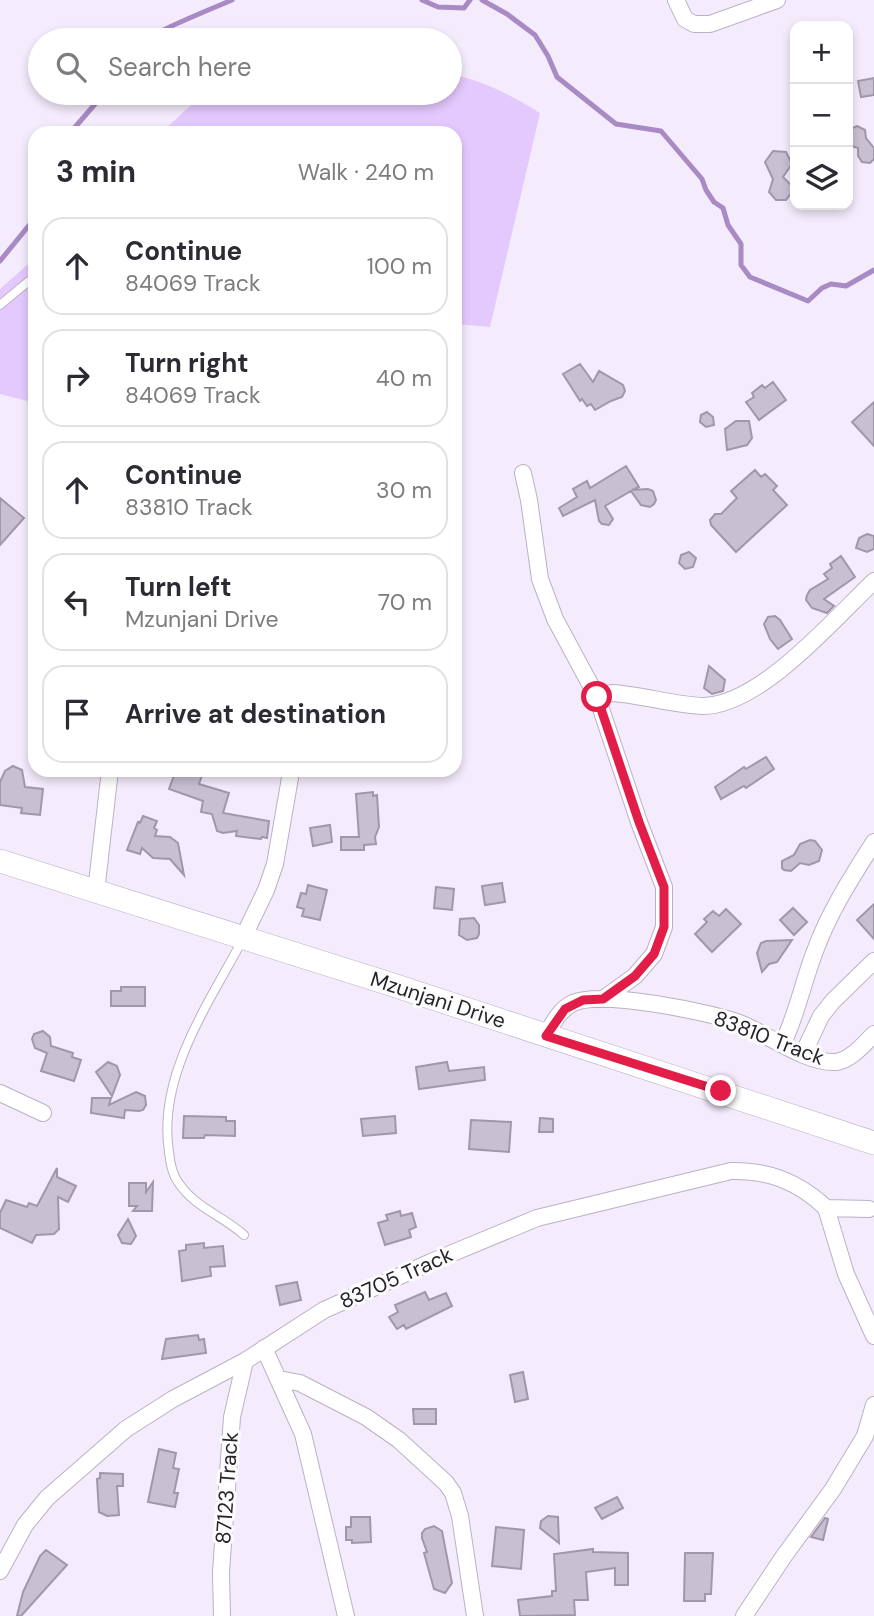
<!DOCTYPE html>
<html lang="en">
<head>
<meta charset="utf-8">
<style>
  :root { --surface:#fff; --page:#f7f7f7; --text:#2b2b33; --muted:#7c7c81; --line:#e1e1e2 }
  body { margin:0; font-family:"DM Sans",sans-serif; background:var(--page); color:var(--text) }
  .controls { position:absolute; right:21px; top:21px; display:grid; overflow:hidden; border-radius:14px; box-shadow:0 4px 10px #0003 }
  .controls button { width:63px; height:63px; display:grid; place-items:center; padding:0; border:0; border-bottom:2px solid var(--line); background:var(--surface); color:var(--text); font:35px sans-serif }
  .stop { position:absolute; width:21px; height:21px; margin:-16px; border:5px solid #e11d48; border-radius:50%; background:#fff }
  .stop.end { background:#e11d48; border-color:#fff; box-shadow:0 2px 7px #0008 }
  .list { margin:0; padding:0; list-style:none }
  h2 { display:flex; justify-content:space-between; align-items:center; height:91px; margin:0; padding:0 28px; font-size:30px }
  h2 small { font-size:23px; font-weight:400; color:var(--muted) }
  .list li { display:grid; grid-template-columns:46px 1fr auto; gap:21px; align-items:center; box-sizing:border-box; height:98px; margin:0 14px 14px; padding:0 14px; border:2px solid var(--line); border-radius:21px }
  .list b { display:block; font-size:26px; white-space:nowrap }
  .list p { margin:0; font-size:23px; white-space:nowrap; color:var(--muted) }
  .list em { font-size:23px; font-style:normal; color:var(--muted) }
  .icon { flex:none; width:38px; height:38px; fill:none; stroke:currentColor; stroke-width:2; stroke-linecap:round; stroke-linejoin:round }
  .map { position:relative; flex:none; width:874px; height:1616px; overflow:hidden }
  .search { position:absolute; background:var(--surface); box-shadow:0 4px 10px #0003; left:28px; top:28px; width:434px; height:77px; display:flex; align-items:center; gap:18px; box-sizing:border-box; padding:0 24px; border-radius:38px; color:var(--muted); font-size:26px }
  .panel { position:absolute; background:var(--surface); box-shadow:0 4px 10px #0003; left:28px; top:126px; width:434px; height:651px; border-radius:21px }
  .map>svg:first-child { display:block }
  .green { fill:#e4c9fe }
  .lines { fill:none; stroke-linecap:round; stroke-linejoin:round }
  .stream { stroke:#a88ac4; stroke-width:5 }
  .building { fill:#c9bfd3; stroke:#a097aa; stroke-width:2 }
  .lane-casing { stroke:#bbb1c5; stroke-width:10 }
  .street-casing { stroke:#bbb1c5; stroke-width:18 }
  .secondary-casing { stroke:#bbb1c5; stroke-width:24 }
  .lane { stroke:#fff; stroke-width:8 }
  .street { stroke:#fff; stroke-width:16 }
  .secondary { stroke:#fff; stroke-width:23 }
  .route { stroke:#e11d48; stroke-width:9 }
  .labels { text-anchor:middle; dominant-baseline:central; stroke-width:6; stroke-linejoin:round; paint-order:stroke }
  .street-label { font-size:21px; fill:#27232a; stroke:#fcfcfc }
</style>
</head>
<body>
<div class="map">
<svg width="874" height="1616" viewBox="0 0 874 1616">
  <rect width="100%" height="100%" fill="#f4ebfc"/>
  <path class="green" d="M450,74C483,80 512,96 540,113L490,327L455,324V133H161L204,93H450Z
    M35,258V403L0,394V289Z"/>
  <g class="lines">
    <path class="stream" d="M422,0L438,7L464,8L470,0
      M482,0L507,14L535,35L548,56L557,77L616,124L661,131L702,179L706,190L714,202L723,208L728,225L741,244V265L750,277L808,301L822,288L831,284L846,286L874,270
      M146,40C151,33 218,6 232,0
      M70,133L102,96L107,93
      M0,261L35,218"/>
  </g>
  <path class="building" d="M874,78V95L861,97L858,81Z
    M857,126L865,130L866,138L874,148V159L870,163L862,162L858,156V148L848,145V130Z
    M773,151L786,152L792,164L783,177L793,187L792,192L786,200H776L769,192L773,179L765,162Z
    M580,364L593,382L599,371L623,385L625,391L622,397L611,401L595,410L591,404L587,406L582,399L580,401L563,374Z
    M773,382L786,400L759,420L746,402L754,397L752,393L762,385L765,388Z
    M874,402V446L852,422Z
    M707,412L713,417L714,425L706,427L700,422L701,415Z
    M736,421H749L752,438L747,445L727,450L725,429Z
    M626,466L639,487L632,490L648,489L653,491L656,500L654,504L650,507L641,505L631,491L605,506L613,519L609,525L602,524L599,521L595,500L563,516L559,508L577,497L573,489L587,481L590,488Z
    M755,470L761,477L765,474L777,486L773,490L787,505L736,552L711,525L710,520L715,514H721L737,498L731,491Z
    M0,498L24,518L0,545Z
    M867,534L874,536V549L867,552L856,548L859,538Z
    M689,552L696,558L693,567L685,569L679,563L681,555Z
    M841,556L855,577L824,599L834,606L827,613L812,608L806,600L807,595L810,590L828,579L824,574L832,568L830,564Z
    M775,616L780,620L792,639L778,649L770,639L764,624L768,617Z
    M709,666L725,680L723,691L712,694L704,688Z
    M766,757L774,769L746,788L744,786L721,799L715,787L744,767L746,769Z
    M13,766L22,770L25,787L43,789L40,815L21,813L22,808L0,805V782L5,771Z
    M176,770H204L199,784L229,793L223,813L269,821L267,838L262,837L261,839L236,836L237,831L223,833L217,831L212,814L201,812L203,801L169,789Z
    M373,792V796L377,795L379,827L375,837L376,844L364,845V850H341V837H359L356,794Z
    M143,816L157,821L154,828L157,830L155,836L170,837L178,843L184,875L170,859L153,858L142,848L140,854L127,850L138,822L140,823Z
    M330,825L332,842L313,846L310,828Z
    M810,840L815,841L822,850L819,861L809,865L800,863L791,871L784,870L782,868V861L794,855L800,844Z
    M502,883L505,902L485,905L482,886Z
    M308,885L327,890L320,920L302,916L304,909L297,907L301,893L306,894Z
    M436,887L454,889L452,910L434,908Z
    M874,904V939L857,920Z
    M793,908L807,922L794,935L780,920Z
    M726,909L741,924L712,952L695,934L707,922L704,919L713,911L719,916Z
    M474,918L479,925V934L477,938L467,940L459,935L460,919Z
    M792,940L777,962L769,964L762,972L757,953L761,943L766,941Z
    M121,987H145V1006H111V991H121Z
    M43,1031L50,1037L51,1046L73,1053L72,1057L81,1060L74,1081L41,1071L47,1053L35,1048L32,1039L34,1034Z
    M108,1062L117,1066L120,1075L112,1096L96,1072Z
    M447,1062L449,1071L484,1067L485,1080L419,1089L416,1067Z
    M136,1092L145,1096L146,1105L143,1110L139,1111L125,1110L124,1118L91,1113L92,1098H111L109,1105Z
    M184,1116L226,1117V1121H235V1136L205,1135L204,1138H183Z
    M395,1116L396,1133L363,1136L361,1119Z
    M540,1118L553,1119V1132H539Z
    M471,1120L511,1122L509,1152L469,1149Z
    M57,1168V1177L76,1186L68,1202L58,1197L59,1229L54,1234L36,1235L32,1243L0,1228V1213L6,1200L27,1207L29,1203L37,1206Z
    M153,1182L152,1211H133L137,1206H129V1183H146V1192Z
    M400,1211L401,1216L412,1213L416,1227L409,1230L411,1237L385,1245L378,1223L388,1220L386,1215Z
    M128,1219L136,1236L131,1244L122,1243L118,1235Z
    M204,1243V1248L223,1246L225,1266L210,1267L211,1276L182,1281L179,1251L186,1250V1245Z
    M297,1282L301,1300L280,1305L276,1286Z
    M425,1292L429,1300L446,1293L452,1306L406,1329L404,1325L397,1329L389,1317L398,1312L395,1305Z
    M198,1335L199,1340L204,1339L206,1353L162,1359L166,1339Z
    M523,1372L528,1399L515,1402L510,1375Z
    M413,1409H436V1424H414Z
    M159,1449L176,1453L173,1468L179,1469L174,1493H178L175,1507L148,1502Z
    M100,1473L123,1474V1486H117L119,1515L107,1516L99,1512L97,1479L100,1478Z
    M617,1497L623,1508L602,1519L595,1508Z
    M548,1516L558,1517L559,1543L540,1528L541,1521Z
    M351,1517H370L371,1542L352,1543V1540H346V1527H351Z
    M825,1518L828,1519L823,1540L811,1537Z
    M434,1526L442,1531L452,1583L445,1593L434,1589L424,1553L427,1552L422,1538V1533L425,1529Z
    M496,1527L524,1530L521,1569L492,1566Z
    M593,1549V1552L628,1553V1585H615V1568L586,1572L588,1600H574L575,1615L520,1616L518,1600L552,1596V1591H556L554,1554Z
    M46,1550L67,1565L21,1616H17L23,1592L40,1556Z
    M685,1553H713L711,1594H705V1601H684Z"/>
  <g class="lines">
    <defs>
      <path id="lane" d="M0,305L35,276
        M243,939C209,1003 157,1076 169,1152C170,1162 172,1174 178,1182C195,1208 222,1215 244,1235"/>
      <path id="street" d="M676,0L685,19L694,24H710L777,0
        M523,473L529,500L540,579L555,619L597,697L639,822L664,887V927L654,954L635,976L603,999
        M597,697L612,693C643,695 673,705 703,706C760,706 835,618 874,581
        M96,892L110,770
        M243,938L266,890L275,864L290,778
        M546,1036C553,1023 559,1010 573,1003C602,990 711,1012 742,1024C768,1035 808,1064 836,1062C851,1060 864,1044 874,1034
        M783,1043C797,1014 803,982 815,951C829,912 852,877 874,842
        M803,1054L821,1016L833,1001L874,961
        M0,1093L43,1113
        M826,1208L846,1274L874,1336
        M264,1348L303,1434L346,1616
        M279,1379L300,1383L366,1417L399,1440L446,1483L453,1493L460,1516L475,1616
        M0,1571L25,1525L47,1498L126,1429L173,1399L245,1361L324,1310L431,1262L537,1218L731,1171C769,1170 799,1182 826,1208L869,1209
        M222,1616L221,1572L232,1417L245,1361
        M744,1616L784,1556L833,1489L865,1436L874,1405"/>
      <path id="secondary" d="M0,861L387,983L874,1143"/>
    </defs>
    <use href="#lane" class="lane-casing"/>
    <use href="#street" class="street-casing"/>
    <use href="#secondary" class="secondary-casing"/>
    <use href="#lane" class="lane"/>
    <use href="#street" class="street"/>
    <use href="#secondary" class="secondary"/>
  </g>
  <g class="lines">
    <path class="route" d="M597,697L639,822L664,887V927L654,954L635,976L603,999L583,1000L565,1009L546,1036L721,1091"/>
  </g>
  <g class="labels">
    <g class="street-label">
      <text transform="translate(438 1000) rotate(18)">Mzunjani Drive</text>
      <text transform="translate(769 1038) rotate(21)">83810 Track</text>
      <text transform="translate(396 1278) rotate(-24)">83705 Track</text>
      <text transform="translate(227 1488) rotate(-86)">87123 Track</text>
    </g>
  </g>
</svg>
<div class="controls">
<button>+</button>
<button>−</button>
<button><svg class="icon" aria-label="layers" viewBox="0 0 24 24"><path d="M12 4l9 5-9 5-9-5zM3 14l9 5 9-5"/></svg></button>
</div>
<div class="stop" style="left:597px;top:697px"></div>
<div class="stop end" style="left:721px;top:1091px"></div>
<div class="search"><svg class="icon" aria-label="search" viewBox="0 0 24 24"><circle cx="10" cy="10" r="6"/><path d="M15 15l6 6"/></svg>Search here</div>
<section class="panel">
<h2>3 min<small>Walk · 240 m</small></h2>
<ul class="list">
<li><svg class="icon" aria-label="ahead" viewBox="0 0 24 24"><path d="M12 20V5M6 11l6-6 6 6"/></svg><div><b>Continue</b><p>84069 Track</p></div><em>100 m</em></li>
<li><svg class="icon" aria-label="right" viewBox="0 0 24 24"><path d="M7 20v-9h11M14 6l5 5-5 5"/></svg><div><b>Turn right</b><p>84069 Track</p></div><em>40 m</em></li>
<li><svg class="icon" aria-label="ahead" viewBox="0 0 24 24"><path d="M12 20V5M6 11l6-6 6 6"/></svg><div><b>Continue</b><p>83810 Track</p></div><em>30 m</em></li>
<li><svg class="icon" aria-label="left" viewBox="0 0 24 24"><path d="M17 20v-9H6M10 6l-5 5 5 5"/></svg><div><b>Turn left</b><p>Mzunjani Drive</p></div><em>70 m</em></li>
<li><svg class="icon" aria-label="arrive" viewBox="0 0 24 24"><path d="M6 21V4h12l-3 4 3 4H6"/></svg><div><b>Arrive at destination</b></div></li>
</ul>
</section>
</div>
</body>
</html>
